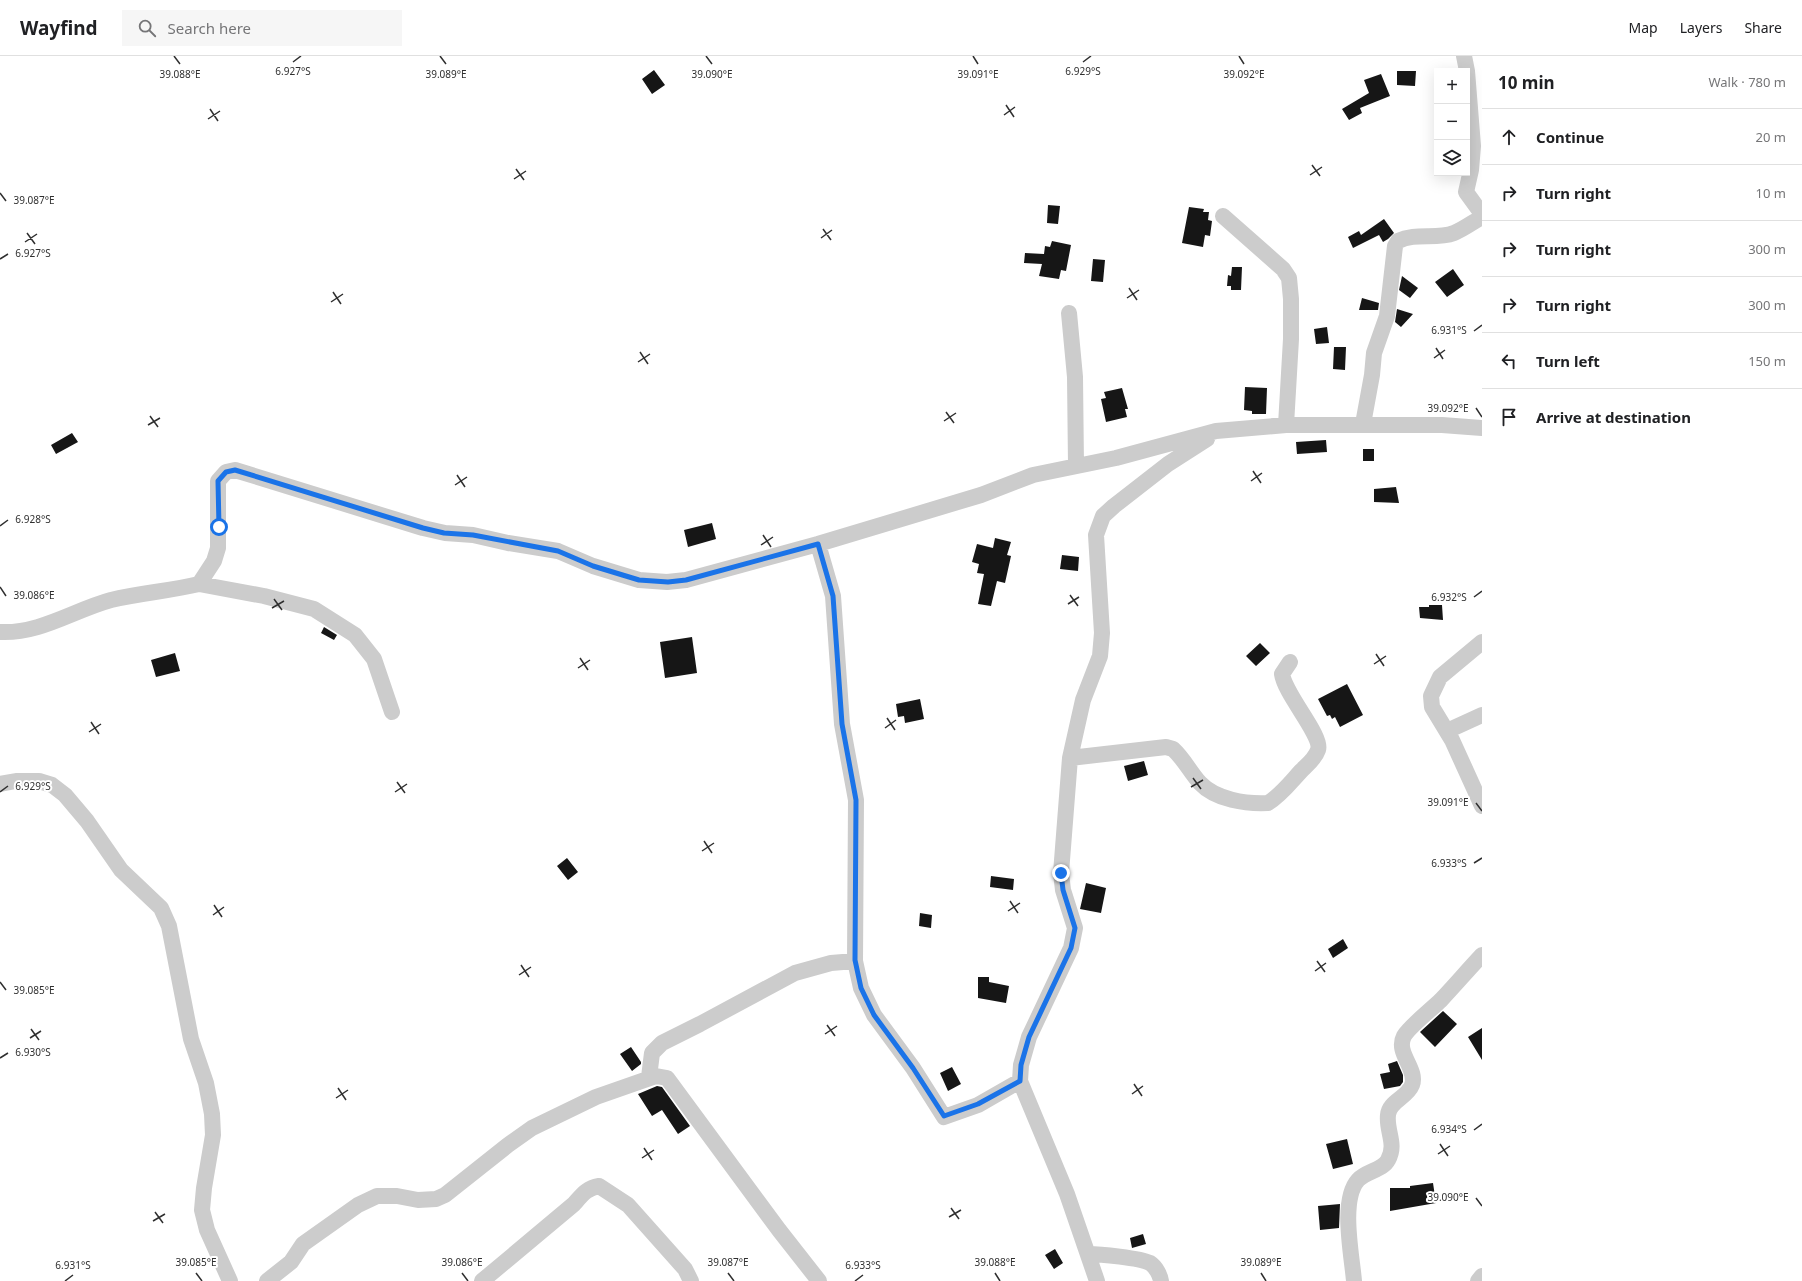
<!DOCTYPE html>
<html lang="en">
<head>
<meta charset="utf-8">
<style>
  :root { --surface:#fff; --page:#f6f6f6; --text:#202124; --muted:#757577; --line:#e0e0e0 }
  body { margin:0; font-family:"Noto Sans",sans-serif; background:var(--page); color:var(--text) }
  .controls { position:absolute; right:12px; top:12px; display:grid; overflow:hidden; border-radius:0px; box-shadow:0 4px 16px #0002 }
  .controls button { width:36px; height:36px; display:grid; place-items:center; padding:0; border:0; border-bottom:1px solid var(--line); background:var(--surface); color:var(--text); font:20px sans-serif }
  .stop { position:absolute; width:12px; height:12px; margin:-9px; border:3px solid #1a73e8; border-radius:50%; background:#fff }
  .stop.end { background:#1a73e8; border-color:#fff; box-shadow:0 1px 4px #0008 }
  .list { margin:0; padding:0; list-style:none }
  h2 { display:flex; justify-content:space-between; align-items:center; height:52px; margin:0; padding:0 16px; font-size:17px }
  h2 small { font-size:13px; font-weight:400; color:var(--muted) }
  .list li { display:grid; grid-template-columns:26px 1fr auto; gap:12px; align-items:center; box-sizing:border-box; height:56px; padding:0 16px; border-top:1px solid var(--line) }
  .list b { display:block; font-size:15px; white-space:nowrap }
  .list em { font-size:13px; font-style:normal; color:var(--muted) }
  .icon { flex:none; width:22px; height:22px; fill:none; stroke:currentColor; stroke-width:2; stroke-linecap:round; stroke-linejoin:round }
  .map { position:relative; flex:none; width:1482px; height:1225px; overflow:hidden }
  header { display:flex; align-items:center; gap:24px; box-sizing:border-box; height:56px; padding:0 20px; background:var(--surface); border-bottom:1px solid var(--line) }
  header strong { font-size:19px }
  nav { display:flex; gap:22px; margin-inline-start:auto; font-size:14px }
  .search { width:280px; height:36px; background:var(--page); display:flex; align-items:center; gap:10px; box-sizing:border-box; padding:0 14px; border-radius:0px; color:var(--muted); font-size:15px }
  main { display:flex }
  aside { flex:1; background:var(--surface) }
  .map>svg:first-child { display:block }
  .building { fill:#161616 }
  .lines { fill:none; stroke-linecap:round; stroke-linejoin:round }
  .minor { stroke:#ccc; stroke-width:16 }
  .route { stroke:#1a73e8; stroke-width:5 }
  .ticks { fill:none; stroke:#2f2f2f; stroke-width:1.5 }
  .ticks-label { font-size:10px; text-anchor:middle; fill:#2f2f2f; stroke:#fff; stroke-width:4; stroke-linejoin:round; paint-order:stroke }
</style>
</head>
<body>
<header>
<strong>Wayfind</strong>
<div class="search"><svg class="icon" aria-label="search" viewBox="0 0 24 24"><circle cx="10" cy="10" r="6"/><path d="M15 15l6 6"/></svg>Search here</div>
<nav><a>Map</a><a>Layers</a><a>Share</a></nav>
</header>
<main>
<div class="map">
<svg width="1482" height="1225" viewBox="0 0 1482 1225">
  <rect width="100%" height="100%" fill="#fff"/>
  <path class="building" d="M654,14L665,29L652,38L642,23Z
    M1397,15H1416L1415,30L1397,29Z
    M1381,18L1390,40L1360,52L1362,57L1349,64L1342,53L1369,37L1364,24Z
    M1048,149L1060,150L1058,168L1047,167Z
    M1189,151L1204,153L1203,156H1209L1208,164L1212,165L1210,180L1205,179L1203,191L1182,187Z
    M1384,163L1394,177L1388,183L1383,186L1379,179L1353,192L1348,181L1359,175L1361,179Z
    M1052,185L1071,189L1066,215L1061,214L1059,223L1039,220L1042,208L1024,207L1025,197L1044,198L1045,190L1050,191Z
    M1093,203L1105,204L1103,226L1091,225Z
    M1232,211H1242L1241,234H1231V230H1227L1228,219L1231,220Z
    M1453,213L1464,229L1447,241L1435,226Z
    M1402,220L1418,232L1410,242L1399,234Z
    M1362,242L1379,247L1378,254H1359Z
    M1397,253L1413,258L1401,271L1395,266Z
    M1327,271L1329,287L1316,288L1314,273Z
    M1334,291H1346L1345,314L1333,313Z
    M1245,331L1267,332L1266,358H1252V355L1244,354Z
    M1122,332L1128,353H1125L1127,361L1106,366L1101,343L1106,342L1104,336Z
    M72,377L78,386L56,398L51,389Z
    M1326,384L1327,396L1297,398L1296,386Z
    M1363,393H1374V405H1363Z
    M1396,431L1399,447L1374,446V433Z
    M712,467L716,483L688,491L684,474Z
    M995,482L1011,486L1007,499L1011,500L1005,527L997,525L991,550L978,548L984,518L977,517L979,508L972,506L977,488L993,492Z
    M1062,499L1079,501L1078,515L1060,513Z
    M1429,549H1442L1443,564L1420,562L1419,551H1429Z
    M324,571L337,579L334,584L321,577Z
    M692,581L697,617L665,622L660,586Z
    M1260,587L1270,597L1256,610L1246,600Z
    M175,597L180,615L156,621L151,604Z
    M1347,628L1363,659L1340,671L1335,661L1332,663L1330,659L1327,660L1318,643Z
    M920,643L924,663L905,667L904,660L898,661L896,648Z
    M1144,705L1148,719L1128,725L1124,710Z
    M567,802L578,816L568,824L557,810Z
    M991,820L1014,823L1013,834L990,831Z
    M1086,827L1106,832L1101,857L1080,853Z
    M920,857L932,859L931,872L919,870Z
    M1343,883L1348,892L1333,902L1328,893Z
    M978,921H989V926L1009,930L1006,947L978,942Z
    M1443,955L1457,968L1435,991L1420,976Z
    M1482,972V1004L1468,981Z
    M631,991L641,1006V1008L632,1015L620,998Z
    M1397,1005L1403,1019V1026L1400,1030L1384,1033L1380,1018L1390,1016L1388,1008Z
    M952,1011L961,1028L948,1035L940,1017Z
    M657,1030L662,1031L690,1070L678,1078L662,1054L652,1060L638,1038Z
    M1347,1083L1353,1108L1333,1113L1326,1088Z
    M1433,1127L1436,1147L1390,1155V1132H1410V1130Z
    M1340,1148L1339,1172L1320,1174L1318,1150Z
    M1143,1178L1146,1188L1132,1192L1130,1182Z
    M1055,1193L1063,1207L1054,1213L1045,1199Z"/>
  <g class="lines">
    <path class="minor" d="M1464,0L1467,15
      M1467,15L1473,90L1471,114L1466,136L1482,158
      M1223,160L1283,213L1289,222L1291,243V283L1286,369
      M1069,257L1075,321L1076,410
      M1363,368L1372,319L1374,297L1387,260L1395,190L1398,185C1416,176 1436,184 1454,177C1464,173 1473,166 1482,161
      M818,488L833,540L842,668L856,744L855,905L861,932L874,959L913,1012L944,1061L978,1049L1020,1025
      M199,528L264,540L314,553L355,579L374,603L392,656
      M0,576C40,578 74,554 111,544C140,537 170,535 199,528L214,505L218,492V425L226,416L235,414L423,472L445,477L473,479L508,487L558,495L593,510L639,524L667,526L686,524L818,488L981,439L1033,419L1116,402L1216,375L1286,369H1442L1482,372
      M1482,586L1440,621L1431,640L1432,651L1452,684L1482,750
      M1447,675L1482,659
      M1070,702L1166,691L1173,693C1184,703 1190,716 1200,727C1216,744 1246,748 1268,747C1281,739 1290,727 1301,715C1307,709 1315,703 1318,694C1323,680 1285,639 1282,618L1290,606
      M0,728L16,725H39L52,729L65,739L87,765L121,814L161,852L169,870L191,983L206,1027L212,1058L213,1079L204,1132L202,1154L207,1174L230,1225
      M649,1021L652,997L662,987L700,968L795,917L831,907L855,905
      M1088,1198C1100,1198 1140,1202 1150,1207C1156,1211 1160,1219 1161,1225
      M267,1225L291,1206L303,1188L358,1149L377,1140H397L418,1144L436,1143L445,1139L508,1089L532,1072L596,1041L656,1020L667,1022L779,1174L819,1225
      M482,1225L574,1148C582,1139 587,1132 599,1130L628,1149L685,1213L691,1225
      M1097,1225L1067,1138L1020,1025L1021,1009L1029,981L1071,892L1075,872L1063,834L1061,817L1070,702L1083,644L1100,600L1102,577L1096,479L1103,460L1114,450L1168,408L1207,383
      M1354,1225C1352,1200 1340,1144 1358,1124C1366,1115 1383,1114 1388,1104C1397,1088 1386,1075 1388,1059C1389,1045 1407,1042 1412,1029C1418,1013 1395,997 1404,980C1410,970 1432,953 1441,944C1455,929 1468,914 1482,899
      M1478,1225L1482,1220"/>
  </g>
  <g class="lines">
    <path class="route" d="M219,471L218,425L226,416L235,414L423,472L444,477L473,479L558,495L593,510L639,524L668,526L686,524L818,488L833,540L842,668L856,744L855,904L861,932L874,959L913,1012L944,1060L978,1048L1020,1025L1021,1009L1029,981L1071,892L1075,872L1063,834L1061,817"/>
  </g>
  <path class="ticks" d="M174,0L180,8M440,0L446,8M706,0L712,8M973,0L978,8M1239,0L1244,8M293,6L301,0M1083,6L1091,0M1006,49L1014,61M210,53L218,65M1004,59L1015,51M208,63L220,55M1312,109L1320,120M516,113L524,124M1310,119L1322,111M514,123L526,115M0,137L6,145M823,173L831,184M27,177L35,188M821,182L832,174M25,186L37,178M0,203L8,198M1129,232L1137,244M333,236L341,248M1127,242L1139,234M331,246L343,238M1474,275L1482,269M1436,292L1443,303M640,296L648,308M1434,302L1445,294M638,306L650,298M1476,352L1482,361M946,356L954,367M150,360L158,371M944,365L956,357M148,369L160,362M1253,415L1261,427M457,419L465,431M1251,425L1262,417M455,429L467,421M0,470L8,464M763,479L771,491M761,489L773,481M0,531L6,540M1070,539L1078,550M1474,541L1482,535M274,543L282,554M1068,548L1079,541M272,552L284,545M1376,598L1384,610M580,602L588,614M1374,608L1386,600M578,612L590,604M887,662L895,674M91,666L99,678M885,672L896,664M89,676L101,668M1193,722L1201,733M397,726L405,737M1191,731L1203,724M0,736L8,730M395,736L407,728M1476,747L1482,755M704,785L712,797M702,795L714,787M1474,807L1482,802M1010,845L1018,857M214,849L222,861M1008,855L1020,847M213,859L224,851M1317,905L1325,916M521,909L529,921M1315,915L1326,907M519,919L531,911M0,926L6,934M827,969L835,980M31,973L39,984M825,978L837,970M30,982L41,975M0,1002L8,997M1134,1028L1142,1040M338,1032L346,1044M1132,1038L1143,1030M336,1042L348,1034M1474,1074L1482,1068M1440,1088L1448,1100M644,1092L652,1104M1438,1098L1450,1090M642,1102L654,1094M1476,1142L1482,1150M951,1152L959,1163M155,1156L163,1167M949,1161L961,1154M153,1165L165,1158M196,1217L202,1225M462,1217L468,1225M728,1217L734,1225M995,1217L1000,1225M1261,1217L1266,1225M65,1225L73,1219M855,1225L863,1219"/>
  <g class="ticks-label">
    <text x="293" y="19">6.927°S</text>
    <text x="1083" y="19">6.929°S</text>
    <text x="180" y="22">39.088°E</text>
    <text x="446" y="22">39.089°E</text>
    <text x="712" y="22">39.090°E</text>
    <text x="978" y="22">39.091°E</text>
    <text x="1244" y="22">39.092°E</text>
    <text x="34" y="148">39.087°E</text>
    <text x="33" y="201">6.927°S</text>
    <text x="1449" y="278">6.931°S</text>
    <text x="1448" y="356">39.092°E</text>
    <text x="33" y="467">6.928°S</text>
    <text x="34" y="543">39.086°E</text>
    <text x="1449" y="545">6.932°S</text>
    <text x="33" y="734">6.929°S</text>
    <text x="1448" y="750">39.091°E</text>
    <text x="1449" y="811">6.933°S</text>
    <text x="34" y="938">39.085°E</text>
    <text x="33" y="1000">6.930°S</text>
    <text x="1449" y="1077">6.934°S</text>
    <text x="1448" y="1145">39.090°E</text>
    <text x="196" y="1210">39.085°E</text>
    <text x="462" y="1210">39.086°E</text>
    <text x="728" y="1210">39.087°E</text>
    <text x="995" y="1210">39.088°E</text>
    <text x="1261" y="1210">39.089°E</text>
    <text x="73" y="1213">6.931°S</text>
    <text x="863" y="1213">6.933°S</text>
  </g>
</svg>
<div class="controls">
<button>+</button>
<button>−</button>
<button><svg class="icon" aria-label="layers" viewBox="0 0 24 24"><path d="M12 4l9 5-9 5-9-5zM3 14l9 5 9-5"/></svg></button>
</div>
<div class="stop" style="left:219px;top:471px"></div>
<div class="stop end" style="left:1061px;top:817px"></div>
</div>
<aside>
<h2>10 min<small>Walk · 780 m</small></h2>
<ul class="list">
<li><svg class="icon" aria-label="ahead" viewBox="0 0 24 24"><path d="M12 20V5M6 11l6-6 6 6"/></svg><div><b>Continue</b></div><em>20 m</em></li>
<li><svg class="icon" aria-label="right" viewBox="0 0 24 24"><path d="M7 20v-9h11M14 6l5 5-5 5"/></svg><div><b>Turn right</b></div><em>10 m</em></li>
<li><svg class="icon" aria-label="right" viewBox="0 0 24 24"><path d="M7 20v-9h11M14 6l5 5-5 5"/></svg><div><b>Turn right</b></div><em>300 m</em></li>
<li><svg class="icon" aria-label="right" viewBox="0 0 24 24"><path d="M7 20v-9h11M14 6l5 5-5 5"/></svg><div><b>Turn right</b></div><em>300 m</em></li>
<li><svg class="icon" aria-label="left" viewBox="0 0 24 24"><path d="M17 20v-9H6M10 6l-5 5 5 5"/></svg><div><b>Turn left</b></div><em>150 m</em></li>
<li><svg class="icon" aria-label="arrive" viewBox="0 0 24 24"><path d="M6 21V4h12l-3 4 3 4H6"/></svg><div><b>Arrive at destination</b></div></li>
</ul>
</aside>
</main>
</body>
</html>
